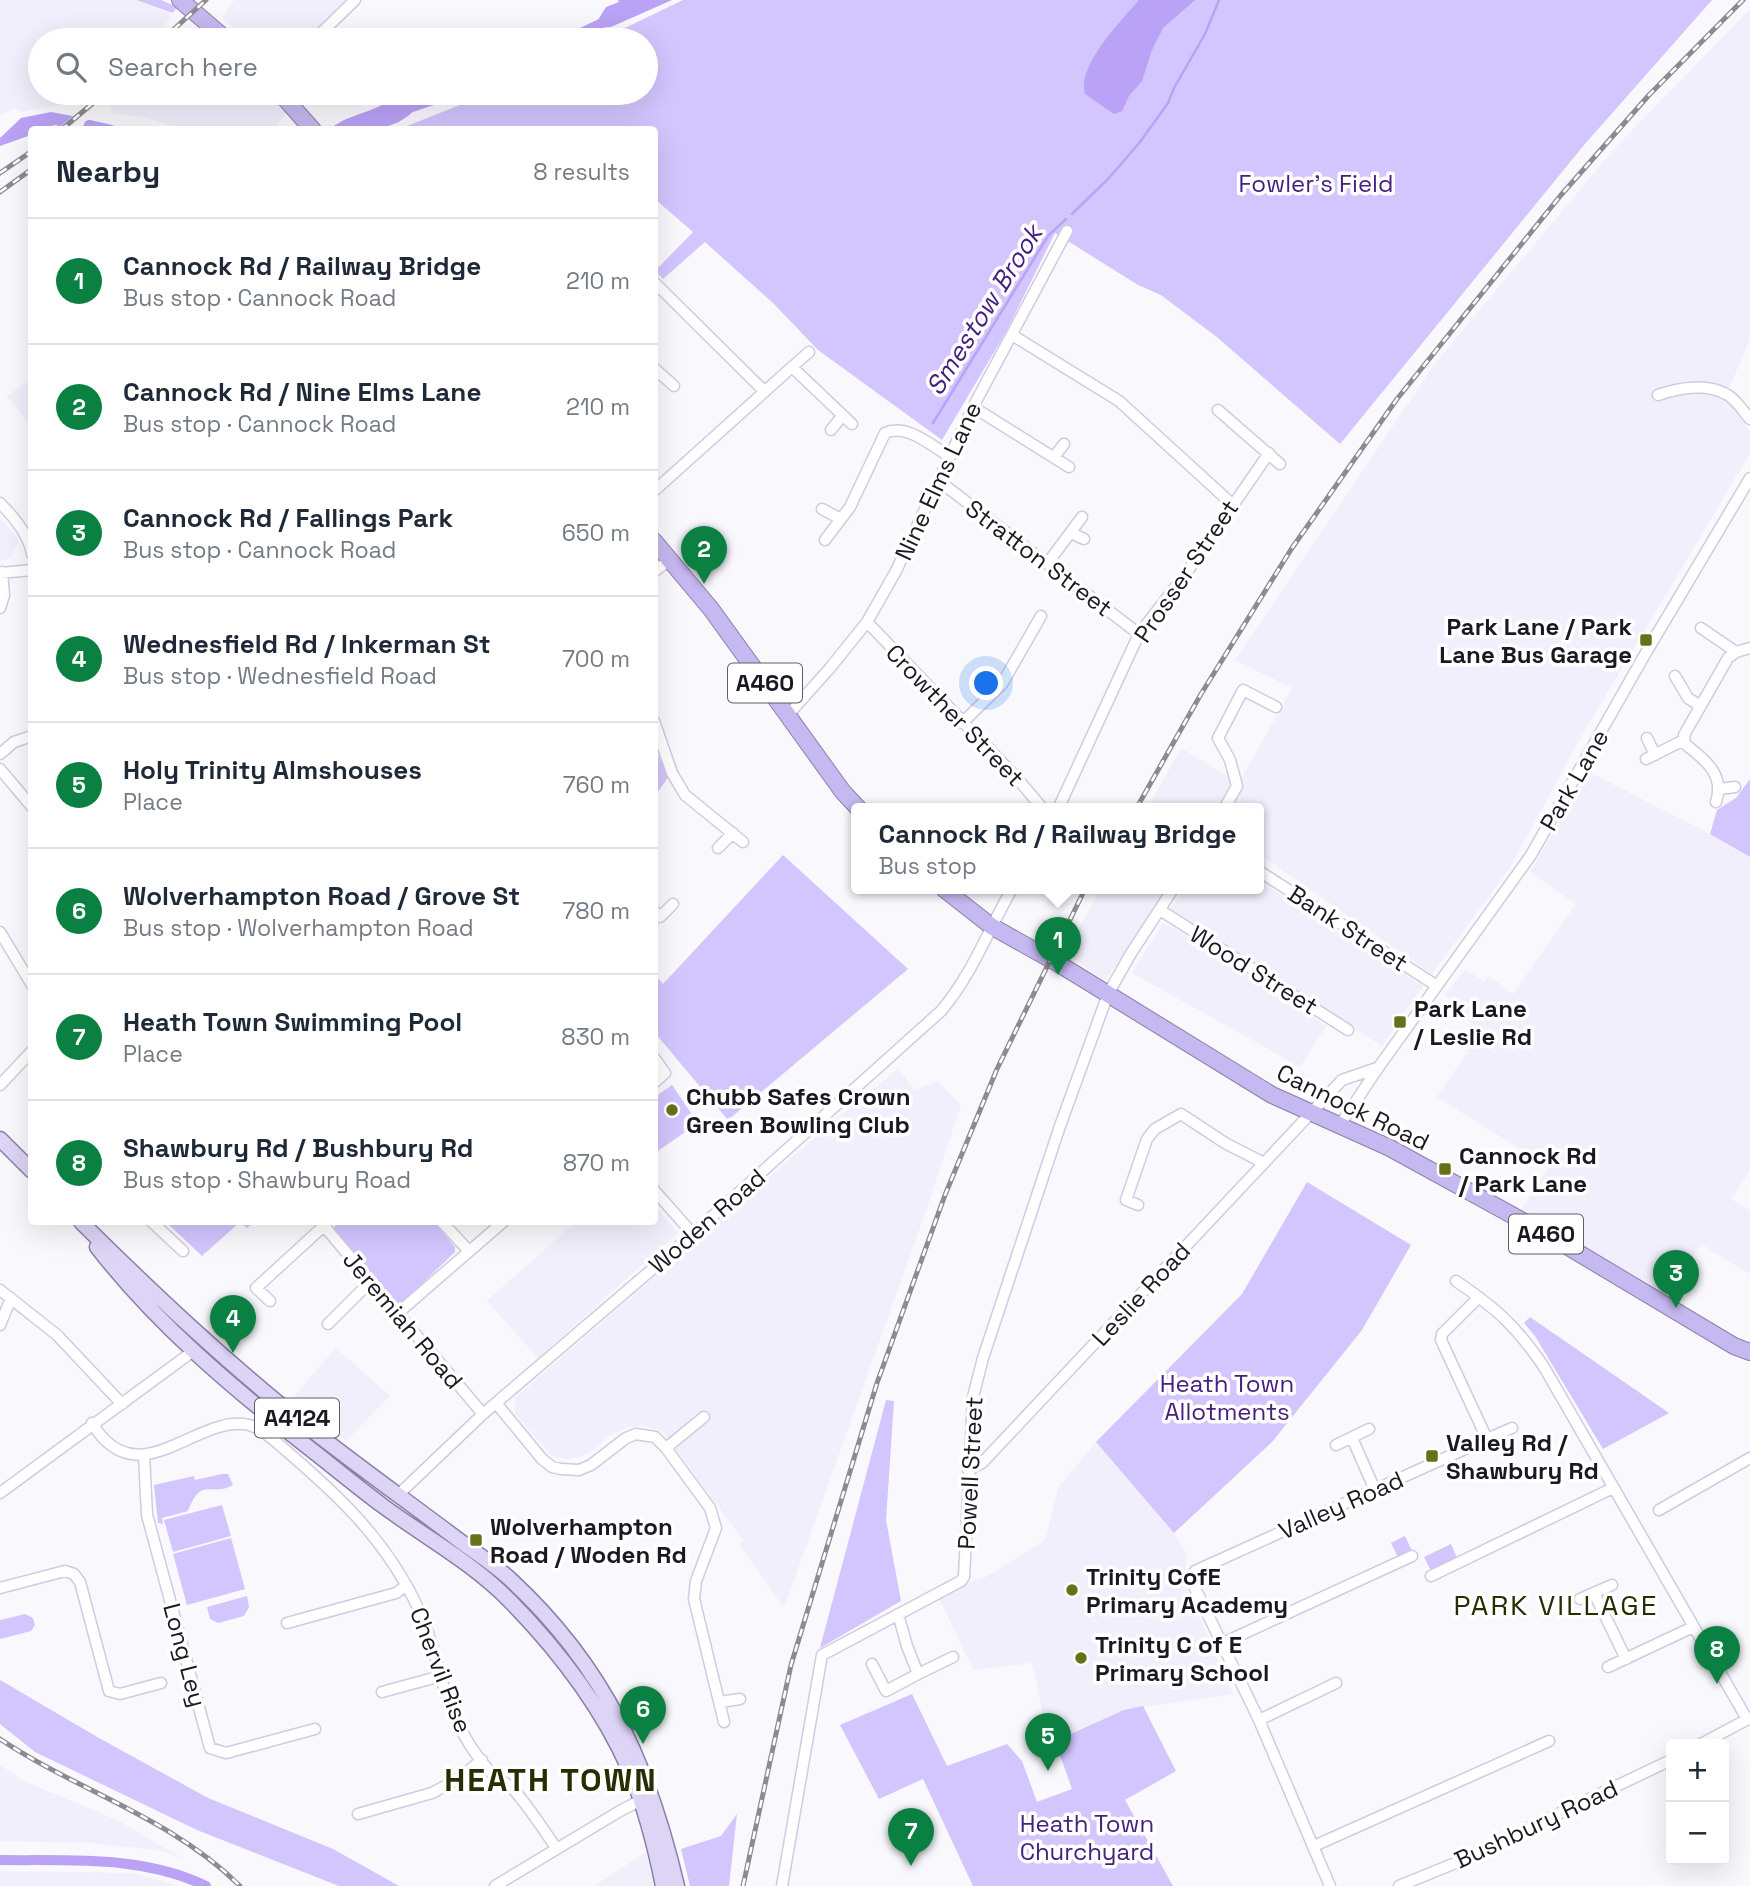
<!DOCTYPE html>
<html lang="en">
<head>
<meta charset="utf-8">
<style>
  :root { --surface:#fff; --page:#f6f6f7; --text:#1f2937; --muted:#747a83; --line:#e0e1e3; --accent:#0b8043 }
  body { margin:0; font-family:"Space Grotesk",sans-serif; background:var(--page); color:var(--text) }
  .controls { position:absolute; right:21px; bottom:21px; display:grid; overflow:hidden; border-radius:7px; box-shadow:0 7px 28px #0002 }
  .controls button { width:63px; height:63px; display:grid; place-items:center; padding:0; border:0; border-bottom:2px solid var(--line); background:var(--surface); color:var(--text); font:35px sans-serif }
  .you { position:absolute; left:987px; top:684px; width:24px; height:24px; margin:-18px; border:5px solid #fff; border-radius:50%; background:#1a73e8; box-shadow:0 0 0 10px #1a73e833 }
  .badge { display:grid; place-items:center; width:46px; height:46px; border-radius:50%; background:var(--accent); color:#fff; font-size:23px; font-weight:700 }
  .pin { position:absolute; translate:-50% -58px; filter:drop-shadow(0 2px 4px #0008) }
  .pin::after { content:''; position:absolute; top:37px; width:24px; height:21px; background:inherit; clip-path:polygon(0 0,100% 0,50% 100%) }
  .popup { position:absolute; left:851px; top:803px; width:413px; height:91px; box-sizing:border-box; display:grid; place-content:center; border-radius:7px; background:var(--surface); filter:drop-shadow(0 2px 5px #0005); font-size:23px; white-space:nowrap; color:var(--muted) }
  .popup b { font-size:26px; color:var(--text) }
  .popup::after { content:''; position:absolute; left:50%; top:100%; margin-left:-14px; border:14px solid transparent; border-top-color:var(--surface) }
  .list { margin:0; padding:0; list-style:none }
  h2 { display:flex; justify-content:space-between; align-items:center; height:91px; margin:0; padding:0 28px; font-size:30px }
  h2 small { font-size:23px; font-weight:400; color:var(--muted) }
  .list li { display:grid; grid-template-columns:46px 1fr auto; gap:21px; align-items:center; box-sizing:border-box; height:126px; padding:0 28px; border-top:2px solid var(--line) }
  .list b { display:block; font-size:26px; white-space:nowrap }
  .list p { margin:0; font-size:23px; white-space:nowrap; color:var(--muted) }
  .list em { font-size:23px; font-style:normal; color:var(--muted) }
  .icon { flex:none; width:38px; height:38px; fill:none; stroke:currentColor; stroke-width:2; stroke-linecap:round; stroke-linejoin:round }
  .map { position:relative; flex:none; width:1750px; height:1886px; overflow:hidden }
  .search { position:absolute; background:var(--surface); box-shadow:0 7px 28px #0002; left:28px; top:28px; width:630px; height:77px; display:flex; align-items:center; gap:18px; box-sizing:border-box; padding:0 24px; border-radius:38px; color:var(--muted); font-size:26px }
  .panel { position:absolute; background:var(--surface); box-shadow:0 7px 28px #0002; left:28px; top:126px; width:630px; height:1099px; border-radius:7px }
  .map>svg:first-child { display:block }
  .built { fill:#f2effc }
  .green { fill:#d3c5fe }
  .water { fill:#baa2f6 }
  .pier { fill:#f9f8fd }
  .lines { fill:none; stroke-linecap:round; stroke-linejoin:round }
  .stream { stroke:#baa2f6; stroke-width:2.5 }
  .canal { stroke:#baa2f6; stroke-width:10 }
  .minor-casing { stroke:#d0cbe1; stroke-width:13 }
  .major-casing { stroke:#8a80a8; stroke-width:17 }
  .highway-casing { stroke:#8a80a8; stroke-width:18 }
  .minor { stroke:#fff; stroke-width:10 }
  .major { stroke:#ddd4f6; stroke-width:14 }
  .highway { stroke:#c6b8f0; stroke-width:16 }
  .rail-casing { stroke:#8c8b92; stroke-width:5 }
  .rail { stroke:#fff; stroke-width:2.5; stroke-dasharray:8; stroke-linecap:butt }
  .poi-dot { fill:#67711a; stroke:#fff; stroke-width:2.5 }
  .labels { text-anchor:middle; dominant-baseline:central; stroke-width:7; stroke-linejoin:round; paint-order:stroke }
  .shield { fill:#fff; stroke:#5f5e64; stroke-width:2 }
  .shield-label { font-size:23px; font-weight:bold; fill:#1a1921 }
  .park-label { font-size:24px; fill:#46207f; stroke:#fff }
  .street-label { font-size:24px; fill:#1a1921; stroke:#fff }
  .poi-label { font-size:24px; font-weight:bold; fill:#1a1921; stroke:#fff; text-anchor:start }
  .water-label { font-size:26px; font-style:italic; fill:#451e7d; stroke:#fff }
  .quarter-label { font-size:28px; letter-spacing:2px; fill:#282d04; stroke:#fff }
  .district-label { font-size:32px; font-weight:bold; letter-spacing:2px; fill:#282d04; stroke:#fff }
</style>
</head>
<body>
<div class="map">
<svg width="1750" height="1886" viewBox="0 0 1750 1886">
  <rect width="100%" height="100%" fill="#f9f8fd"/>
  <path class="built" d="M0,0H135L169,13L170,19L149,40H40V93H92L84,101L22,112L14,108L0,116Z
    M234,0H346L307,40H245L222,17Z
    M1750,9V339L1731,384L1724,393L1750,431V453L1580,739L1509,869L1432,974L1259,854V809H1147L1181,748L1239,783L1292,688L1235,660L1434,365L1614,149Z
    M127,93H266L286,113L273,129L185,130L148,118L113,113L110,107Z
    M31,379V427L7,396Z
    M0,518L19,540L11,558L0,561Z
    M1589,772L1710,834L1750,857V1171L1731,1199L1750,1210V1274L1701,1244L1667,1299L1521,1210L1549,1167L1437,1097L1482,1031L1462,1016L1464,1009L1445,995L1465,969L1484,982L1489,976L1513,994L1576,904L1530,872Z
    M1259,881L1423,986L1382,1046L1170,909L1184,889H1259Z
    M1101,889H1167L1105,981L1065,953Z
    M1163,923L1174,928L1326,1026L1300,1067L1132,973Z
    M898,1069L915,1090L938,1081L961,1105L925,1214L784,1608L739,1544L743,1540L662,1431L642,1426L628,1427L607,1437L594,1450L579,1457L569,1459L557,1458L548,1452L515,1414V1398L828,1126Z
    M655,1206L678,1233L538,1358L487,1301L576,1222H654Z
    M336,1348L390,1396L346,1441L294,1396Z
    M1096,1442L1174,1533L1187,1555L1184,1581L1233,1694L1124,1710L1049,1743L1032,1663L973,1670L939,1598L975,1580L986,1577L1045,1540L1058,1488Z
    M0,1765L24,1781L117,1820L184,1859L158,1850L89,1843L0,1841Z
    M646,1852L654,1886H594Z
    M0,1871L133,1873L179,1886H0Z"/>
  <path class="green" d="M136,0H161L177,7L173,13Z
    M683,0H1712L1584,145L1340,444L1218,338L1161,295L1138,285L1055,233L1006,332L942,440L818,350L773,303L705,242L663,279L655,271L693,232L655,199L654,130H397L490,93H646V40H600Z
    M658,755L669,776L655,796V758Z
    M1750,779V857L1710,834L1717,810L1736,798Z
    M783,855L908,969L728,1120L655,1033V975L663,984Z
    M672,1085L698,1123L655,1153V1097Z
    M1307,1182L1411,1245L1362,1330L1272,1442L1174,1533L1096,1442L1242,1294Z
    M166,1222H254L247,1228L240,1222L202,1256Z
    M339,1222H434L455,1247V1252L403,1302L397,1303L335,1231L334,1227Z
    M1530,1317L1669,1413L1603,1449L1535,1336L1524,1323Z
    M886,1400L894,1401L886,1520L901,1601L820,1648Z
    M222,1474H228L233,1485C210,1498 202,1475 188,1511L162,1518L163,1524L158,1523L154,1485L194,1476L195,1480Z
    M222,1505L231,1536L173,1552L164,1520Z
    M1405,1536L1412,1551L1398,1557L1391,1543Z
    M231,1538L245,1589L187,1605L173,1554Z
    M1451,1544L1457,1558L1431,1571L1424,1557Z
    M247,1596L249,1607L244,1616L218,1623L210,1619L207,1607Z
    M25,1614L33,1618L35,1625L31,1631L0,1639V1620Z
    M0,1680L99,1738L208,1798L333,1849L399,1886H339L197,1830L35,1752L0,1724Z
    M912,1694L947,1766L1007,1744L1022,1761L1037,1802L1072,1789L1055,1741L1124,1710L1143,1706L1176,1771L1125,1800L1173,1886H973L923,1779L879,1799L840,1725Z
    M737,1814L729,1886H690L681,1849L721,1836Z"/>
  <path class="water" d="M618,0H672L611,27L593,28L606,7L619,2Z
    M1139,0H1195L1163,28L1152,50L1142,81L1129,96L1122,111L1114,114L1085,94C1076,66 1122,20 1139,0Z
    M398,93L405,94L404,100L421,95L411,101L418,105C398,134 360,130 330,129C350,112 380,113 398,93Z
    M51,112L88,119L102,127L73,129L55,125L42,129L32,130L31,135L0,146V138L21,118Z"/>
  <path class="pier" d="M77,113L93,118L79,129H57Z"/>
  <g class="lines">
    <path class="stream" d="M1072,214L1109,178L1140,142L1168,103L1174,88L1205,34L1219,0
      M933,423L1048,236L1066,219"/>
    <path class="canal" d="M567,40L604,22
      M406,109L454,93
      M89,125L111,130
      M0,1860C70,1861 142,1855 206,1886"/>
    <defs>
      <path id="minor" d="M314,40L355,0
        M654,282L764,391
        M1012,335L1119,401L1232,504
        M792,367L809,352
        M654,368L674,386
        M1658,395C1678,388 1706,383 1726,394C1735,398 1743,411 1750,419
        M973,407L1069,467
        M1218,410L1280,464
        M831,430L842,416
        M1054,457L1064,444
        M939,481L1139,634
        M654,491L792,367L852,424
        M0,503C13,516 29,535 32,554
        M822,509L841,519
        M1071,533L1084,539
        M825,540L850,507L885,433C907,423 930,445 949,456
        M1047,564L1082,517
        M654,572L670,559
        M0,573L32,570
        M0,608L4,595L2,572
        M867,622L1016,777L1043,809
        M1701,628L1736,652
        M1675,676L1688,698L1700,706
        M788,715L830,668L867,622L896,571L973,407L1067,231
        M654,721L672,773L685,795L743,842
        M962,723L1002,684L1041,616
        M1647,738L1655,755
        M0,754L14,742L32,736
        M1646,759L1684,740
        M0,769L32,807
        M1720,789L1735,787
        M1716,802C1725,774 1705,760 1685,744L1684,735L1728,658L1736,652L1750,648
        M1058,809L1139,634L1187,572L1269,453
        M1224,809L1237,786L1230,760L1218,738L1243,690L1276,707
        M718,848L733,833
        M1259,871L1437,986
        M1160,910L1348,1030
        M654,911L660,917L673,904
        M0,932L32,985
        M654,1083L665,1073L655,1059
        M0,1085L32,1051
        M1340,1125L1378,1068L1531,855L1644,656L1750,478
        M654,1190L693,1234
        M1138,1205L1126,1200L1147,1139L1155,1129L1181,1114L1225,1143L1264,1163
        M152,1222L183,1251
        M442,1222L468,1250
        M324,1226L483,1414
        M1456,1281C1497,1309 1516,1326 1544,1367L1747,1719
        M0,1290L57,1335L122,1404
        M270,1301L256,1288L327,1223
        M398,1313L503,1222
        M328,1324L371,1281
        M0,1325L11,1298
        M496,1403L542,1459L552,1467L561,1469L579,1470L591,1465L626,1438L636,1434L655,1437L666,1448L710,1508L716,1528L696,1581L694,1599L724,1722
        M92,1423C96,1429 100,1436 105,1440C149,1484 201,1414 249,1425C259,1428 269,1436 276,1442C335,1492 386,1538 419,1610C438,1651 441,1697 464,1735C471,1748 484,1767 496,1777C501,1781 508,1784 513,1789C529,1807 543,1829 557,1849
        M1352,1438L1375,1490
        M1487,1439L1512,1428
        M1336,1445L1369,1429
        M666,1448L704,1417
        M144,1455L147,1515L210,1748L226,1753L315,1729
        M968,1470L982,1463L1342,1080L1377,1068
        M0,1493L192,1352
        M398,1495L483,1414L677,1248L941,1011C972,975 988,930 1012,889
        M1659,1510L1750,1458
        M1431,1576L1613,1488
        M0,1588L65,1571L74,1574L80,1582L109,1691L120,1694L161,1683
        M1594,1593L1626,1659
        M1580,1599L1612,1585
        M287,1623L396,1593L406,1586
        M1223,1643L1412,1556
        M872,1664L886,1691L918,1674L907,1646L898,1614
        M1608,1667L1693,1627
        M918,1674L953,1657
        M382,1692L441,1676
        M720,1702L740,1699
        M1259,1720L1336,1683
        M1701,1744L1750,1718
        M358,1814L432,1793L458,1779L482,1760
        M1314,1846L1549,1741
        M495,1886L620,1811L641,1800
        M782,1886L822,1655L961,1581L964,1577L973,1397L983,1358L1060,1126L1108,994L1130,955L1173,889
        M1330,1886L1259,1720L1193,1584L1192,1577L1195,1571L1487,1439L1441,1340L1442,1334L1479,1297
        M1399,1886L1453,1864L1671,1760"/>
      <path id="major" d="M0,1139L32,1171
        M81,1222C154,1294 228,1364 308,1427C355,1464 404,1499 452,1535C471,1550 493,1563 511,1580C605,1667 648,1763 677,1886
        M97,1247C156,1323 228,1384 304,1444C330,1464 356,1486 383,1506C425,1537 473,1563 510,1601C557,1649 602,1708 629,1769C645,1806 655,1846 663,1886"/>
      <path id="highway" d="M180,0L227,40
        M280,93L313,130
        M654,541L711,609L843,792L859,809
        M944,889L991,926L1059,964L1272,1095L1390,1148L1550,1236L1734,1346L1750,1352"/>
    </defs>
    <use href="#minor" class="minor-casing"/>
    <use href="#major" class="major-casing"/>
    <use href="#highway" class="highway-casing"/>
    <use href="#minor" class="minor"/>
    <use href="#major" class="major"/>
    <use href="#highway" class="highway"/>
    <defs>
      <path id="rail" d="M162,40L206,0
        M61,130L105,93
        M0,173L32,151
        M0,192L32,169
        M1136,809L1201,694L1292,548L1397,399L1561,195L1649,95L1743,0
        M0,1739C78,1791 172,1818 240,1886
        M743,1886L791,1665L877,1383L945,1195L997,1069L1085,889"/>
    </defs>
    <use href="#rail" class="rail-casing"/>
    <use href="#rail" class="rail"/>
  </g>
  <g class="poi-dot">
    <rect x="1639" y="633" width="14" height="14" rx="3.5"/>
    <rect x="1393" y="1015" width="14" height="14" rx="3.5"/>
    <circle cx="672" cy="1110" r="7"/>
    <rect x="1438" y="1162" width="14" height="14" rx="3.5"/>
    <rect x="1425" y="1449" width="14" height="14" rx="3.5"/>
    <rect x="469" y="1533" width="14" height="14" rx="3.5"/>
    <circle cx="1072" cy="1590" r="7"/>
    <circle cx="1081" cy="1658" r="7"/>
  </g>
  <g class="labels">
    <g class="shield">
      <rect x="728" y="663.5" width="74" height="39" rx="5"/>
      <rect x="1509" y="1214.5" width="74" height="39" rx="5"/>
      <rect x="255" y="1398.5" width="84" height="39" rx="5"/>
    </g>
    <g class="shield-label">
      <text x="765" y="683">A460</text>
      <text x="1546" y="1234">A460</text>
      <text x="297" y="1418">A4124</text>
    </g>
    <g class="park-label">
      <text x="1316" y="183">Fowler's Field</text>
      <text x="1227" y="1383">Heath Town<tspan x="1227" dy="28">Allotments</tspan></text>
      <text x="1087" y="1823">Heath Town<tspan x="1087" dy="28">Churchyard</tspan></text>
    </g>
    <g class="street-label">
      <text transform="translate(938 481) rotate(-65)">Nine Elms Lane</text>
      <text transform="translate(1039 558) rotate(37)">Stratton Street</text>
      <text transform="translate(1186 571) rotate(-56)">Prosser Street</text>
      <text transform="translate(955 715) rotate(46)">Crowther Street</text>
      <text transform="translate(1574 780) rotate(-60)">Park Lane</text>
      <text transform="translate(1348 928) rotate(33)">Bank Street</text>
      <text transform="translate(1254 970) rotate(32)">Wood Street</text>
      <text transform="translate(1353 1107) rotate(26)">Cannock Road</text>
      <text transform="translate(707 1221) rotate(-41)">Woden Road</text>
      <text transform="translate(1141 1294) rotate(-47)">Leslie Road</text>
      <text transform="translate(403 1320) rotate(50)">Jeremiah Road</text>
      <text transform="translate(970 1473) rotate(-87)">Powell Street</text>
      <text transform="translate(1341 1505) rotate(-24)">Valley Road</text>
      <text transform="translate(185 1655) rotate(75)">Long Ley</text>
      <text transform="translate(441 1670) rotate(69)">Chervil Rise</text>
      <text transform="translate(1536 1824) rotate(-25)">Bushbury Road</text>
    </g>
    <g class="poi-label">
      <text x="1632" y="626" text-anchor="end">Park Lane / Park<tspan x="1632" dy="28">Lane Bus Garage</tspan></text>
      <text x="1414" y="1008">Park Lane<tspan x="1414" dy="28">/ Leslie Rd</tspan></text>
      <text x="686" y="1096">Chubb Safes Crown<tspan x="686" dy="28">Green Bowling Club</tspan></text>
      <text x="1459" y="1155">Cannock Rd<tspan x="1459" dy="28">/ Park Lane</tspan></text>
      <text x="1446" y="1442">Valley Rd /<tspan x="1446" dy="28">Shawbury Rd</tspan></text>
      <text x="490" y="1526">Wolverhampton<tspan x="490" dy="28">Road / Woden Rd</tspan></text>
      <text x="1086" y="1576">Trinity CofE<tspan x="1086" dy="28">Primary Academy</tspan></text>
      <text x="1095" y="1644">Trinity C of E<tspan x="1095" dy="28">Primary School</tspan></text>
    </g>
    <g class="water-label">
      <text transform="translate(984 310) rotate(-58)">Smestow Brook</text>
    </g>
    <g class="quarter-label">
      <text x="1556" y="1605">PARK VILLAGE</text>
    </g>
    <g class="district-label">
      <text x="551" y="1780">HEATH TOWN</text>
    </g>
  </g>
</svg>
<div class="controls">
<button>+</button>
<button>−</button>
</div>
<div class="you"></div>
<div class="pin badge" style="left:1058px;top:975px">1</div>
<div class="popup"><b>Cannock Rd / Railway Bridge</b>Bus stop</div>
<div class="pin badge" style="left:704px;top:584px">2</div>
<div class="pin badge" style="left:1676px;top:1308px">3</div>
<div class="pin badge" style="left:233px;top:1353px">4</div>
<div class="pin badge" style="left:1048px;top:1771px">5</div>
<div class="pin badge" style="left:643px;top:1744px">6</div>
<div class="pin badge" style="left:911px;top:1866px">7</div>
<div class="pin badge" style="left:1717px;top:1684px">8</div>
<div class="search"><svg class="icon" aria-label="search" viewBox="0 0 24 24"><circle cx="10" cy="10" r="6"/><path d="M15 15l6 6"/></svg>Search here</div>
<section class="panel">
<h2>Nearby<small>8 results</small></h2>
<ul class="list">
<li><span class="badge">1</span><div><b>Cannock Rd / Railway Bridge</b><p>Bus stop · Cannock Road</p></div><em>210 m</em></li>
<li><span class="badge">2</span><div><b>Cannock Rd / Nine Elms Lane</b><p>Bus stop · Cannock Road</p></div><em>210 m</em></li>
<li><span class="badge">3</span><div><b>Cannock Rd / Fallings Park</b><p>Bus stop · Cannock Road</p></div><em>650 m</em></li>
<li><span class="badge">4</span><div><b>Wednesfield Rd / Inkerman St</b><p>Bus stop · Wednesfield Road</p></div><em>700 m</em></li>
<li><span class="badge">5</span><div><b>Holy Trinity Almshouses</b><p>Place</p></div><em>760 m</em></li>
<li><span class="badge">6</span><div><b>Wolverhampton Road / Grove St</b><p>Bus stop · Wolverhampton Road</p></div><em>780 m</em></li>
<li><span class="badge">7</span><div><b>Heath Town Swimming Pool</b><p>Place</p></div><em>830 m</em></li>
<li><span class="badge">8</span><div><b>Shawbury Rd / Bushbury Rd</b><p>Bus stop · Shawbury Road</p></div><em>870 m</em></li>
</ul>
</section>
</div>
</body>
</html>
